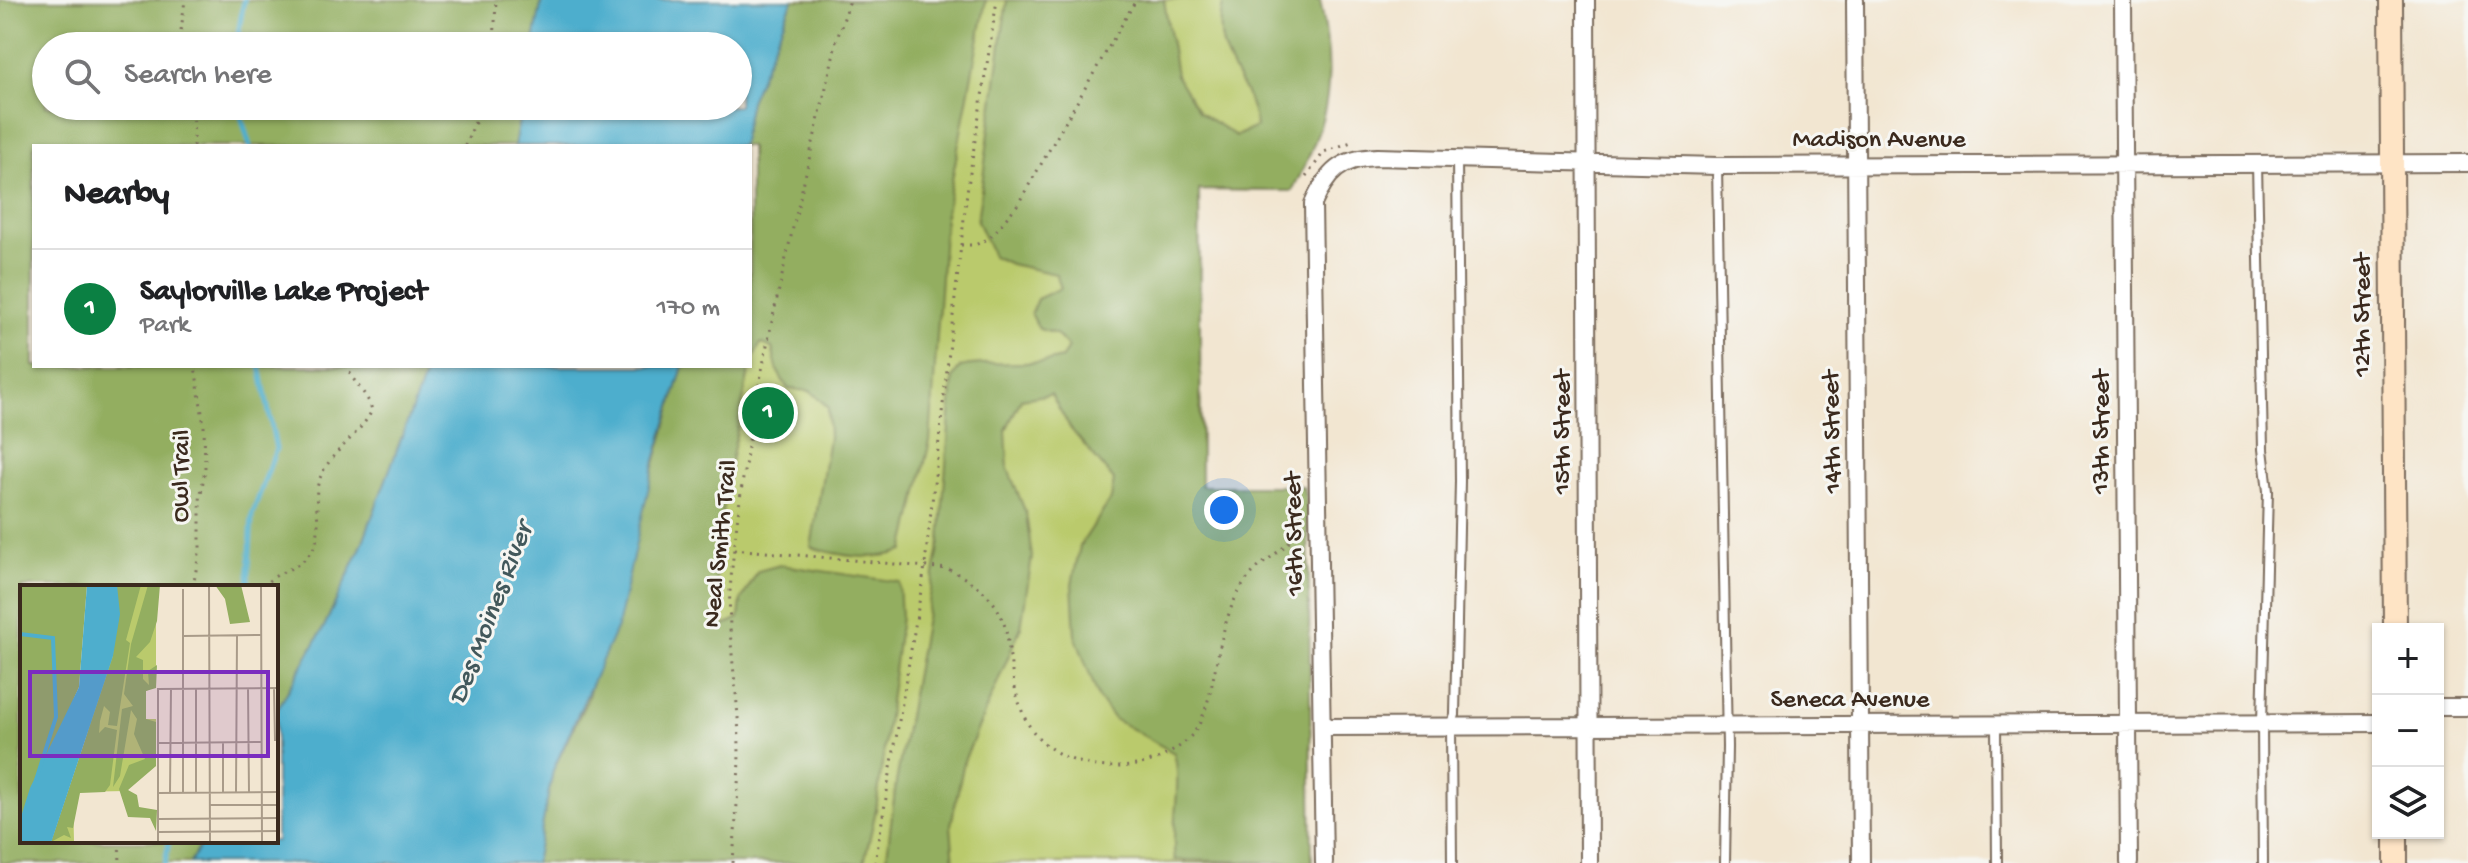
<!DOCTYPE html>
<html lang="en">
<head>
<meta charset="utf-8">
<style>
  :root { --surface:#fff; --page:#f2f2f2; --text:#202124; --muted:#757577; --line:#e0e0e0; --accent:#0b8043 }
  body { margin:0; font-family:"Gochi Hand",sans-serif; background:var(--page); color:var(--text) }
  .controls { position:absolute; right:24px; bottom:24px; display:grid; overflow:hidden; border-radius:0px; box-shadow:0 2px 6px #0004 }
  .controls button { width:72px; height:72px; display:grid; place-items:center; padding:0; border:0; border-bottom:2px solid var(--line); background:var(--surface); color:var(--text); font:40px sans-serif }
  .you { position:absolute; left:1224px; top:510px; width:28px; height:28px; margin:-20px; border:6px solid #fff; border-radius:50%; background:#1a73e8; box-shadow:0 0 0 12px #1a73e833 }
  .badge { display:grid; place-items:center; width:52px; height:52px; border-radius:50%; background:var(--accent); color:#fff; font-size:26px; font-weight:700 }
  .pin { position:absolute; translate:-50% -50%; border:4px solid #fff; box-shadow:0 2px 8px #0006 }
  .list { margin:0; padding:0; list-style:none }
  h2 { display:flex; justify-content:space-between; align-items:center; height:104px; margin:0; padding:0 32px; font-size:34px }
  h2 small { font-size:26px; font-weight:400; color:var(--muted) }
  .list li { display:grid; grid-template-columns:52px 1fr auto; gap:24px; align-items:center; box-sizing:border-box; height:120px; padding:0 32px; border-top:2px solid var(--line) }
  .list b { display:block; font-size:30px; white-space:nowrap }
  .list p { margin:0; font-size:26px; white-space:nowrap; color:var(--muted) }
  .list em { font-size:26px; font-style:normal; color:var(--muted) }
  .icon { flex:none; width:44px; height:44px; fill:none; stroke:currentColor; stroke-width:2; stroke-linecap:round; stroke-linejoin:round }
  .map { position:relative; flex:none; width:2468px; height:863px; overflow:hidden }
  .search { position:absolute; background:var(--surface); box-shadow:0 2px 6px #0004; left:32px; top:32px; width:720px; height:88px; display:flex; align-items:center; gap:20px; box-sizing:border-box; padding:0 28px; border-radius:44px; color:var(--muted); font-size:30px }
  .panel { position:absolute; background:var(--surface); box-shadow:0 2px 6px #0004; left:32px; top:144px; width:720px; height:224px; border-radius:0px }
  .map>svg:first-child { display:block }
  .green { fill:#baca6c; stroke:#7a7a45; stroke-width:2 }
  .forest { fill:#93ae60; stroke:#676c3f; stroke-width:2 }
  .water { fill:#4eaecd; stroke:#446c76; stroke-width:2 }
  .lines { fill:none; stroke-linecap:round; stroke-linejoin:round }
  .stream { stroke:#4eaecd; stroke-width:5 }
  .service-casing { stroke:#7b6c5d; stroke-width:12 }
  .minor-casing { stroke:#7b6c5d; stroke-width:20 }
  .secondary-casing { stroke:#7b6c5d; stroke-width:26 }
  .path { stroke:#7b6c5d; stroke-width:3; stroke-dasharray:2 6; stroke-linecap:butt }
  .service { stroke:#fff; stroke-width:8 }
  .minor { stroke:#fff; stroke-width:16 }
  .secondary { stroke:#fee4c5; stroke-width:22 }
  .labels { text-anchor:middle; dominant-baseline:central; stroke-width:6; stroke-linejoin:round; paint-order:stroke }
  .street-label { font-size:26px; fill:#3b2a1e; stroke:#f6f6f2 }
  .water-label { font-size:28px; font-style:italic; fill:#42585b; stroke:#f6f6f2 }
  .inset-river { fill:none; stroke:#4eaecd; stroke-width:4 }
  .inset-road { fill:none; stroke:#a99b89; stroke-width:2 }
  .view { fill:#7b2cbf; fill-opacity:0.15; stroke:#7b2cbf; stroke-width:4 }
  .inset-edge { fill:none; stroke:#3b2a1e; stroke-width:4 }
</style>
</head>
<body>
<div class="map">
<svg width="2468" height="863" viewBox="0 0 2468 863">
  <rect width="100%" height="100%" fill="#f6f6f2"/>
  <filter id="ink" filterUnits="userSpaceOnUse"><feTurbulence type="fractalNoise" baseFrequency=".0125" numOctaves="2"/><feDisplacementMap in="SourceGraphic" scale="16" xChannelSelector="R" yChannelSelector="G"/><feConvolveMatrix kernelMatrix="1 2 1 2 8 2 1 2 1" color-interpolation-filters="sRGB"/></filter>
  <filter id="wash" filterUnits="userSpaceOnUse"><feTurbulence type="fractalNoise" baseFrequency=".006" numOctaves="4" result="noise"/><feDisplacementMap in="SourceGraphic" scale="32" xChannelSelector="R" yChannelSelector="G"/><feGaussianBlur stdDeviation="1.8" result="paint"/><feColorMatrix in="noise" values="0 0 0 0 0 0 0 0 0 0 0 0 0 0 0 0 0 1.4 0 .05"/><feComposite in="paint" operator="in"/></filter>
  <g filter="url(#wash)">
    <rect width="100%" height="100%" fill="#f2e6d1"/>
    <path class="green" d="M793,0H1305L1304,143L1292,191L1199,190L1201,486H1303L1308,863H535L683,366H750V146H741Z"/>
    <path class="forest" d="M0,0H542L533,46H46V106H522L514,146H34V366H428L361,547L324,627L276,712V587H22V841H202L190,863H0Z
      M793,0H986L945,217L930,441L904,551C872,561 843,557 811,547L829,438L828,407L810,391L788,389L778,372L772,348L761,343L750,364V146H741L750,101Z
      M1007,0H1164L1176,75L1199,112L1236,136L1256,127C1251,77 1208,63 1224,0H1320C1337,79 1330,120 1292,191L1199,190L1201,486H1303L1308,510L1312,863L1175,860C1170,825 1183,785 1174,753L1114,719L1099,699L1075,635L1072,584L1080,546L1111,499L1114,480L1070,428L1051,394L1021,399L1006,430L1008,469L1026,513L1032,557L1021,627L964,761L951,825L954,863H886L896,783L940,541L953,378L960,367C994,359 1027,368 1062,358L1068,347L1056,334L1039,329L1031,313L1037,299L1061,288L1056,274L1010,264L993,256L977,221Z
      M683,366H750C735,447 708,546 719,628L739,618L741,600L758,571L780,565L899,582L901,617L876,810L864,863H535L553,770L587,700Z"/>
    <path class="water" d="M542,0H793L750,101L741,146H514L522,106H738V46H533Z
      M428,366H683L655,460L617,627L553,770L535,863H190L202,841H276V712L324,627L361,547Z"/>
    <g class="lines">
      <path class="stream" d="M236,46L244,0
        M238,106L250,146
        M248,587L252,515L276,449L260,366
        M165,863L169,841"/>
    </g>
  </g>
  <g filter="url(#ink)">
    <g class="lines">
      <defs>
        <path id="service" d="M2257,164L2263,449L2268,491L2262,723L2263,863
          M1717,166L1727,747L1725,863
          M1996,725L1997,863
          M1452,863L1451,726L1455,715L1460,481L1457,158"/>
        <path id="minor" d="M1586,0L1589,863
          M1855,0L1861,863
          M2123,0L2129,863
          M2438,707H2468
          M1323,727L2378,723
          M1324,863L1313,204C1327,172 1341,158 1377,157L1717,166L2468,163"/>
        <path id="secondary" d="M2391,0L2395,629
          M2396,833V863"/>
      </defs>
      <use href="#service" class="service-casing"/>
      <use href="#minor" class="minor-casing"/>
      <use href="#secondary" class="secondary-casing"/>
      <path class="path" d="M179,46L185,0
        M494,46L496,0
        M193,146L194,106
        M465,146L482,106
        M1306,177L1324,152L1351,142
        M961,245H975L990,238L1018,204L1136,0
        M734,549L948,569C1028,608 997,644 1022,711C1046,777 1147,784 1191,736C1219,705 1212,627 1245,582C1260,560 1288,551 1300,527
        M193,587L200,548V500L205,469L204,426L195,366
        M263,587C275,571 295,571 308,556C327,535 312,509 318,484C327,452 359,438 372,410C367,392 353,384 347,366
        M119,841L120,863
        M733,863C736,815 741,766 738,718C735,671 726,626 731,579C747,396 797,218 837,39L850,0
        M875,863L924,573L967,192L997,0"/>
      <use href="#service" class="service"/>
      <use href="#minor" class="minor"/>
      <use href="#secondary" class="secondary"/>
    </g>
  </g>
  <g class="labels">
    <g class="street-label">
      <text x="1879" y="141">Madison Avenue</text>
      <text transform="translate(2364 315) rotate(-90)">12th Street</text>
      <text transform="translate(1564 432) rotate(-90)">15th Street</text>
      <text transform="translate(1834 432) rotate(-91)">14th Street</text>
      <text transform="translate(2103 432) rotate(-90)">13th Street</text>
      <text transform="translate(183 476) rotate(-89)">Owl Trail</text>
      <text transform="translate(1296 534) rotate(-91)">16th Street</text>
      <text transform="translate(722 544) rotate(-84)">Neal Smith Trail</text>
      <text x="1850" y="701">Seneca Avenue</text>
    </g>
    <g class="water-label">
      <text transform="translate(492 614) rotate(-69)">Des Moines River</text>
    </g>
  </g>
  <g transform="translate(20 585)">
    <rect width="258" height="258" fill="#f2e6d1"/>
    <path d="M97,0H136V101L126,106V134H136V181L123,185L107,206L53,207L54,257H31L50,211L98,36Z" fill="#baca6c"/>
    <path d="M0,0H67L59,102L0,235ZM97,0H121L106,55L110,58L97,141L88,140L90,127L84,121L80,136L79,148L85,142L97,145L90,200L85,207L60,208L53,243L47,242L51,253L44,250L31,257L93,71ZM128,0H140L137,36L130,57L116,72L123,75V94L129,100L128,86L137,80L136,103L126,106V134L136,137V181L108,205L117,210L119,222L137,225L136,246L130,233L108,232L99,204L109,180L125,174L114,149L117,134L111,125L100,191L93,202L102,124L113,121L104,109L111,59ZM195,0H221L230,37L210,39L205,14Z" fill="#93ae60"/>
    <path d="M67,0H97L100,29L93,71L31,258H0V235L10,203L59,102Z" fill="#4eaecd"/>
    <path class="inset-river" d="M0,49L33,53L36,132L16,195"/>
    <path class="inset-road" d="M189,0L190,258M241,0L242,258M163,4V208M163,51L241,50M176,103V208M228,103L229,208M254,103L255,156M203,157V207M138,158L241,157M138,208L258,207M150,208L151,103M216,208L217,51M190,220H258M138,234L258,233M138,247L258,246M138,258V104L258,103"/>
    <path class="view" d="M10,87H248V171H10Z"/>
    <rect width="258" height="258" class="inset-edge"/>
  </g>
</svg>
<div class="controls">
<button>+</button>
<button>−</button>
<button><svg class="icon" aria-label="layers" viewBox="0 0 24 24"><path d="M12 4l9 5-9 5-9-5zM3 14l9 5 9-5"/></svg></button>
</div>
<div class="you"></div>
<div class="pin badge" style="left:768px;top:413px">1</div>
<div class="search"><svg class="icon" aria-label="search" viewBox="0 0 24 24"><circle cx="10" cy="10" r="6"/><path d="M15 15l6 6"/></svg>Search here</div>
<section class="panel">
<h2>Nearby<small></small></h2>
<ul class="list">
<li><span class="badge">1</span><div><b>Saylorville Lake Project</b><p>Park</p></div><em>170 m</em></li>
</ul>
</section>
</div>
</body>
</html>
